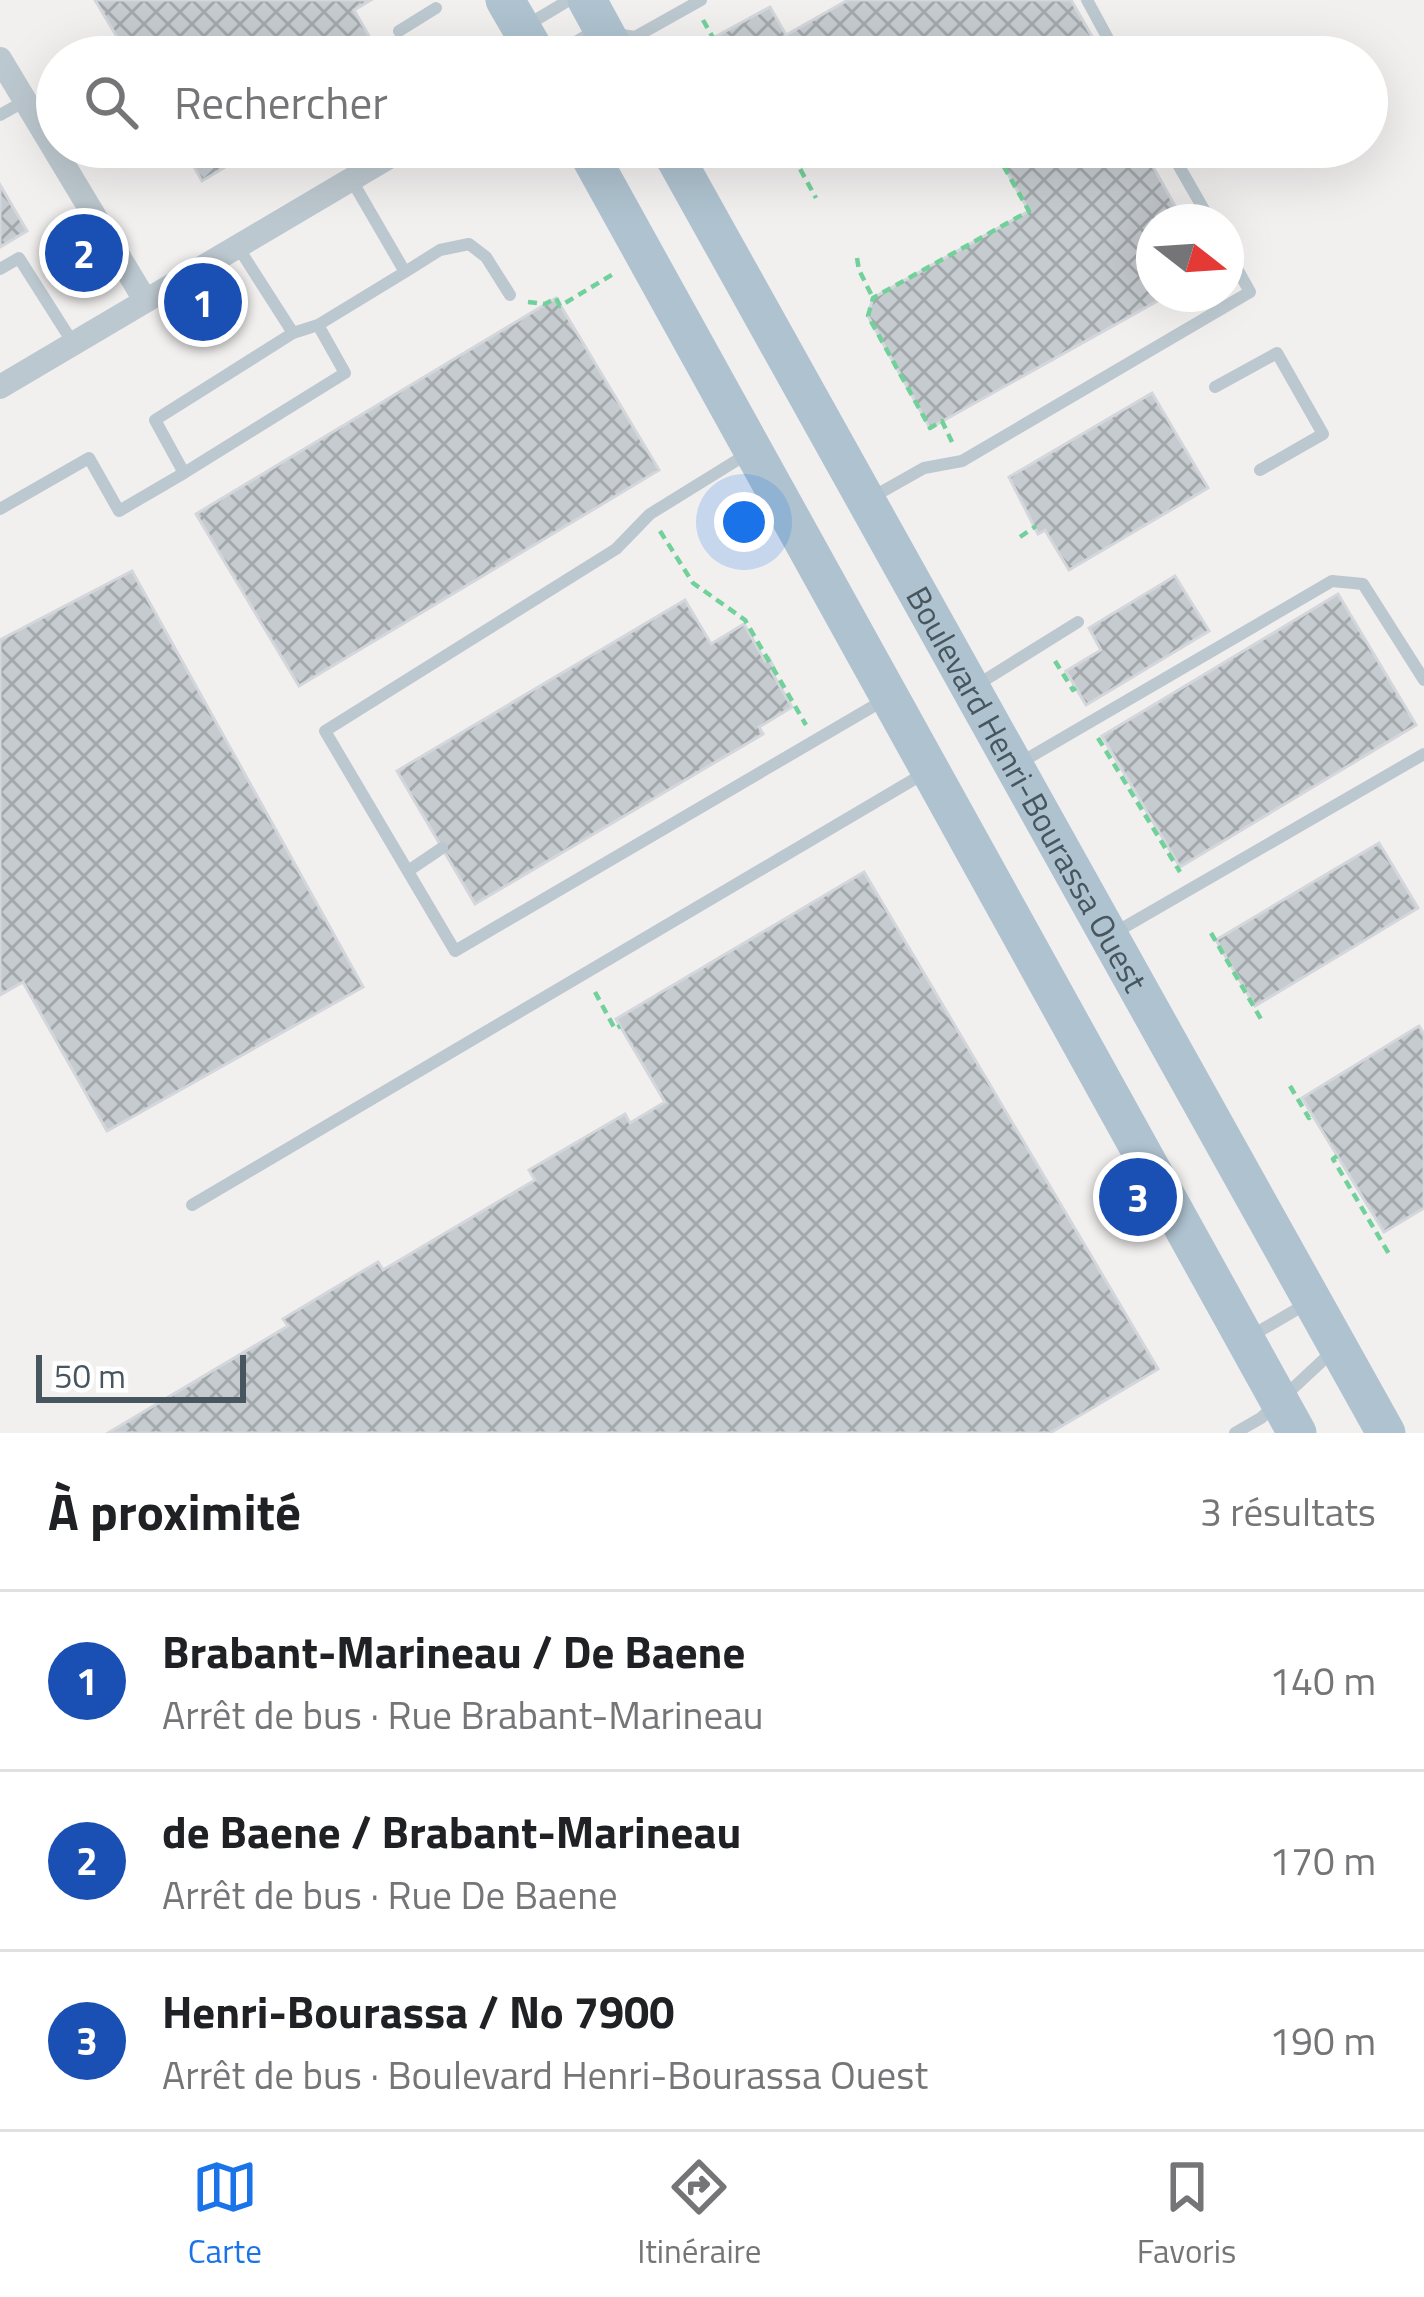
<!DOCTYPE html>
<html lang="fr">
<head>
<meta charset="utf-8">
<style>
  :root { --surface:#fff; --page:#f6f6f6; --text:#202124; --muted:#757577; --line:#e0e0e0; --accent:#1a73e8 }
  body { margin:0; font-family:"Titillium Web",sans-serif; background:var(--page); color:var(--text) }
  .compass { position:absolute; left:1136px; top:204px; width:108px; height:108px; border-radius:50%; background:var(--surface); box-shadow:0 12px 48px #0002; rotate:107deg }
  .scale { position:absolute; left:36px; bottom:30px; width:210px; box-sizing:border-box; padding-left:12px; border:6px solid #46555e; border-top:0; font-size:33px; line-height:42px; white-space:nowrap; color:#46555e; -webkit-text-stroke:9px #fff; paint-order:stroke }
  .you { position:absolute; left:744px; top:522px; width:42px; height:42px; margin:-30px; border:9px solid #fff; border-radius:50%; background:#1a73e8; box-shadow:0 0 0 18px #1a73e833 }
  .badge { display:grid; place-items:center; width:78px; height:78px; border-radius:50%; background:var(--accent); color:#fff; font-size:39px; font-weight:700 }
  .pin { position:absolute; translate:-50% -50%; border:6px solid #fff; box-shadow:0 3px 12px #0006 }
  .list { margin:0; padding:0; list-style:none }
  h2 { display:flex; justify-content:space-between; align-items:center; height:156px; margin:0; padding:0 48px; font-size:51px }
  h2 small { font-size:39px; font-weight:400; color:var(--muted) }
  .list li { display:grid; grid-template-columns:78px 1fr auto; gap:36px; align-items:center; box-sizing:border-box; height:180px; padding:0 48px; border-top:3px solid var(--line) }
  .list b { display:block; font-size:45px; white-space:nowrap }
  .list p { margin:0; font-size:39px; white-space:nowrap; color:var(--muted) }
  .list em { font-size:39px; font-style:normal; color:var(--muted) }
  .icon { flex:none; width:66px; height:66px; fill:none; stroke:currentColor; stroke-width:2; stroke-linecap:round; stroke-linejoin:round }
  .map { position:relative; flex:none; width:1424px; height:1433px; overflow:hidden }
  .search { position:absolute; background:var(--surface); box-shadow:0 12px 48px #0002; left:36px; right:36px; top:36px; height:132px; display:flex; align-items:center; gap:30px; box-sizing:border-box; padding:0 42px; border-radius:66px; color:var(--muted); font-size:45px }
  .sheet { height:696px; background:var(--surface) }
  nav { display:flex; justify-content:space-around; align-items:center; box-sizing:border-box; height:168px; border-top:3px solid var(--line); background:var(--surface); font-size:33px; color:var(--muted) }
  nav a { display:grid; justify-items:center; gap:6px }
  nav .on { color:var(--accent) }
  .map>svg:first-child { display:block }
  .building { fill:url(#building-cross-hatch); stroke:#d3d6db; stroke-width:3 }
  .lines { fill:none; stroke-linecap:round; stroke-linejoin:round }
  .path { stroke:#72d19a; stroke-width:4.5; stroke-dasharray:9 6; stroke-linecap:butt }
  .lane { stroke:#bcc8cf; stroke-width:12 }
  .street { stroke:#bcc8cf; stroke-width:24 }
  .primary { stroke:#aec2cf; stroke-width:39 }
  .labels { text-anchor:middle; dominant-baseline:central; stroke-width:9; stroke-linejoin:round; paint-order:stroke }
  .street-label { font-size:33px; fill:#46555e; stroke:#fff }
</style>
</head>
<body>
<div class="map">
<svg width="1424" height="1433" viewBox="0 0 1424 1433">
  <defs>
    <pattern id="building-cross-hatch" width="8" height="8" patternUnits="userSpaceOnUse" patternTransform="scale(3)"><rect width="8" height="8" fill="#c6cbcf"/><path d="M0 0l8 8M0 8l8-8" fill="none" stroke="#a3a8ab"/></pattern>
  </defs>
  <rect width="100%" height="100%" fill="#f2efef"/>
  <path class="building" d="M95,0H371L354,10L381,57H129Z
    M848,0H1071L1094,40L1064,57H724L713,38L770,7L786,35Z
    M183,147H258L202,181Z
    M1003,147H1142L1184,222H1154V294H1170L930,428L868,316L873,298L1029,211L995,151Z
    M0,185L27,231L0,247Z
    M556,298L659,470L299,686L196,514Z
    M1152,393L1208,488L1069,570L1045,530L1038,534L1009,477Z
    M132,571L363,987L107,1131L23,982L0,995V640Z
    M1175,576L1209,631L1086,705L1066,671L1101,650L1089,628Z
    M1338,594L1416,725L1180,867L1102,736Z
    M685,600L711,644L744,624L765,661L769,658L774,668L771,671L792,707L759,727L763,734L475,904L397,771Z
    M1379,843L1418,908L1255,1006L1216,940Z
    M864,872L1158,1369L1050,1433H108L288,1326L283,1319L331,1290L378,1262L383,1270L535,1180L529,1170L625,1114L630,1123L665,1102L616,1019Z
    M1419,1026L1424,1034V1208L1384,1232L1302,1098Z"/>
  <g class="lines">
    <path class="path" d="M703,20L724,57
      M1064,57L1091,42
      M775,147L793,156L809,147
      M793,156L816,198
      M981,159L995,151
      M857,258L859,270L873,298
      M528,302L545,304L556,298L560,306L615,273
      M952,442L942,421L930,428L868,316L873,298L1029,211L995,151L1003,147
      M660,531L693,583L745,620L806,725
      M1020,537L1036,526
      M1055,661L1073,690L1076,688
      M1098,738L1180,872
      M1211,933L1261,1019
      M595,992L615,1029L620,1026
      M1290,1086L1309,1118L1312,1115
      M1337,1156L1333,1159L1389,1254"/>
    <path class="lane" d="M1087,0L1118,57
      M529,24L569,0
      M399,31L436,8
      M616,34L635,37L701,0
      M0,115L25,101
      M1168,147L1211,222
      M238,247L293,333L318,325L405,272L351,179
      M0,269L19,258L73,343
      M405,272L440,250L469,244L486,257L510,295
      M293,333L155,420L184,473L345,373L318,325
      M1215,387L1277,353L1323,434L1260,470
      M747,454L650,514L616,549L325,731L455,951L884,700
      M869,499L924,468L962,461L1250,292L1226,249
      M0,509L89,458L119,511L184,473
      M977,685L1078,622
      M1018,764L1332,581L1363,584L1424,680
      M408,871L442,848
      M1116,932L1424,754
      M192,1205L923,774
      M1251,1336L1306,1304
      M1235,1433L1261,1418L1335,1349"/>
    <path class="street" d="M562,57L604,32
      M0,59L145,300
      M0,387L406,147"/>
    <g class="primary">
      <path d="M505,0L538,57"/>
      <path d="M587,0L618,57"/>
      <path d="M585,147L1297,1433"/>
      <path id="s1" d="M669,147L1386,1433"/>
    </g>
  </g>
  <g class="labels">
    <g class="street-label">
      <text stroke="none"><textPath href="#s1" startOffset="735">Boulevard Henri-Bourassa Ouest</textPath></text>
    </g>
  </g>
</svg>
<svg class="compass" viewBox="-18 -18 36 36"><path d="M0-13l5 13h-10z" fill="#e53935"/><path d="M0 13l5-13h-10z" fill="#757577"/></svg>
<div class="scale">50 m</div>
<div class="you"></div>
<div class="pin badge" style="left:203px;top:302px;background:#1a4fb4">1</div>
<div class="pin badge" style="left:84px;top:253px;background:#1a4fb4">2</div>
<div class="pin badge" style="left:1138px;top:1197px;background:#1a4fb4">3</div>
<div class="search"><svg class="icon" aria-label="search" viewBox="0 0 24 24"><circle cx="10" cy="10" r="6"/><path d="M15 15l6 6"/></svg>Rechercher</div>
</div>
<section class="sheet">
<h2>À proximité<small>3 résultats</small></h2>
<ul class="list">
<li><span class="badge" style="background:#1a4fb4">1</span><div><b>Brabant-Marineau / De Baene</b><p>Arrêt de bus · Rue Brabant-Marineau</p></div><em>140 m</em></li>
<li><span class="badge" style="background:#1a4fb4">2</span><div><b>de Baene / Brabant-Marineau</b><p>Arrêt de bus · Rue De Baene</p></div><em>170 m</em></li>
<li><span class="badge" style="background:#1a4fb4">3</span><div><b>Henri-Bourassa / No 7900</b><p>Arrêt de bus · Boulevard Henri-Bourassa Ouest</p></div><em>190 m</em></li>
</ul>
</section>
<nav>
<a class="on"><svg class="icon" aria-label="map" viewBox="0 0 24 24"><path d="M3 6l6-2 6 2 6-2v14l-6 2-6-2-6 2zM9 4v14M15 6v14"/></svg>Carte</a>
<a><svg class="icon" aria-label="directions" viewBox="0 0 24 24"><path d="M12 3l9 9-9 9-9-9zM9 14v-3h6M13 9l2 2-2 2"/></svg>Itinéraire</a>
<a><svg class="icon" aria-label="saved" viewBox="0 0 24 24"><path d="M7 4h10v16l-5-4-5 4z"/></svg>Favoris</a>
</nav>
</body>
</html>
